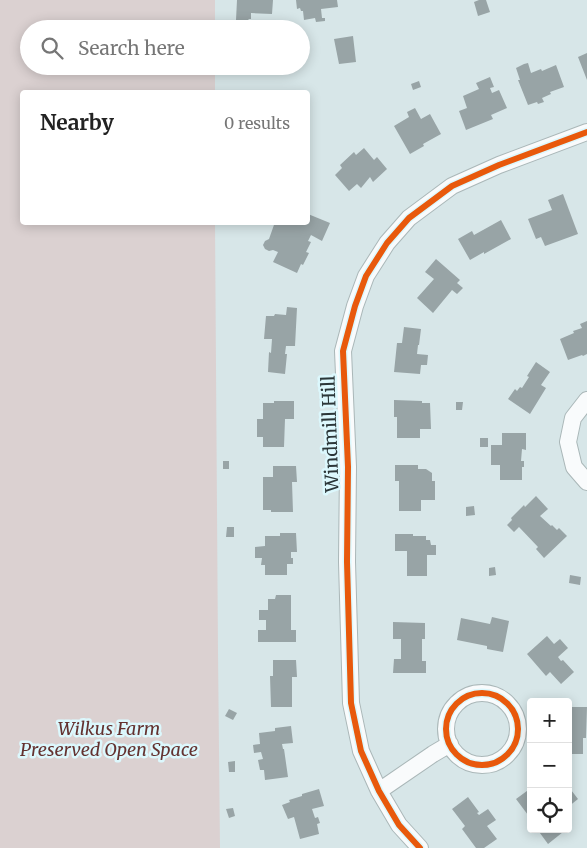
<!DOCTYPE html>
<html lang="en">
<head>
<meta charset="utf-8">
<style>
  :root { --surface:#fff; --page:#f6f6f6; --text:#222; --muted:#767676; --line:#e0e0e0 }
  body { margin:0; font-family:Merriweather,serif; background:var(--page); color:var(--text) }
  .controls { position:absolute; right:15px; bottom:15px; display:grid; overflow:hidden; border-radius:5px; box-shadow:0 2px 12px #0003 }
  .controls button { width:45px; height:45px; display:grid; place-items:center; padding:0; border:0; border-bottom:1px solid var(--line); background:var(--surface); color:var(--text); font:25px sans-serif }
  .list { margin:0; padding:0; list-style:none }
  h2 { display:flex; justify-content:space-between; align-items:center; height:65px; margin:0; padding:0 20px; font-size:21px }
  h2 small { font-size:16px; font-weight:400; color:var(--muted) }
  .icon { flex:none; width:28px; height:28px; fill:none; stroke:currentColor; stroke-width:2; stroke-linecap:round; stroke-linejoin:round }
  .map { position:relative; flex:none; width:587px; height:848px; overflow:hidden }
  .search { position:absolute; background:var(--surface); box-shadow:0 2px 12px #0003; left:20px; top:20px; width:290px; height:55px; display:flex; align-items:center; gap:12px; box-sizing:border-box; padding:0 18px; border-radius:28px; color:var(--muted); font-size:19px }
  .panel { position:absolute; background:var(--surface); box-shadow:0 2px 12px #0003; left:20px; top:90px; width:290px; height:135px; border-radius:5px }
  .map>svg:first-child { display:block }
  .green { fill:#dbd1d1 }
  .building { fill:#98a4a6 }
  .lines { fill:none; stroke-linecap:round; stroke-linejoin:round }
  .minor-casing { stroke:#aab7b8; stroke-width:18 }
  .minor { stroke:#f9fbfc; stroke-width:16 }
  .cycleway-casing { stroke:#dcf8fd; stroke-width:9 }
  .cycleway { stroke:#e8590c; stroke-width:6 }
  .labels { text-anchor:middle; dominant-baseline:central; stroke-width:5; stroke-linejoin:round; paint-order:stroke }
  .street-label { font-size:18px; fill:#2b3638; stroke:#dcf8fd }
  .park-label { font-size:18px; font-style:italic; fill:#643230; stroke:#dcf8fd }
</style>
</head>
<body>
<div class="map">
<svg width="587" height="848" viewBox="0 0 587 848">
  <rect width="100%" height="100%" fill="#d7e6e8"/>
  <path class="green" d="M0,0H215V29H29V66H215V92H22V222L215,223L218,652L220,848H0Z"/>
  <path class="building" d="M237,0H273L272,14L251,13V19H248L249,20H236Z
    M296,0H337L338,7L321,9L322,18H325V21L316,22L315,18L304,20L303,11H301L300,8L297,9Z
    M479,0H486L490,12L478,16L474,2Z
    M353,36L356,62L339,64L334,39Z
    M587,53V80L578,57Z
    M528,63L531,73L541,69L542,71L556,65L564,87L550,92L551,94L542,98L544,102L538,104L537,102L528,105L518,80H520L516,68L524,64Z
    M490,77L494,87L490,88L492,93L499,90L507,108L491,115L493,119L466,130L459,111L467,108L463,96L479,89L476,83Z
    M419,81L421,87L413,90L411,84Z
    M415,108L421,119L430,114L441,134L423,144L424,146L410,154L394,126L409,117L407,112Z
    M364,148L374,160L377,157L387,169L373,182L370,177L361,188L357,184L349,191L335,175L342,168L340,165L354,152L356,155Z
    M563,194L578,234L545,246L541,237L536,239L528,219L552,210L548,200Z
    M308,214L330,223L322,241L311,235L308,241L311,242L306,252L309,253L303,265L301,264L297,273L273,262L278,252L273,250L269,251L265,249L263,245L265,241L269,239L275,222H308Z
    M501,220L511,239L484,254V252L470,260L458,239L472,231L474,235Z
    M436,259L460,280L457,283L463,288L457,294L452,290L433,313L417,298L434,279L425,272Z
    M287,307L297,308L295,346H286L285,354H287L285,374L268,372L269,352L271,353L272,339H264L266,316H274L275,314L286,315Z
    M587,321V354L583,356L582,355L568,360L560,339L574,333L573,331L582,328L580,324Z
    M404,327L421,329L419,345H418L417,354L428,355L427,365H421L420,374L394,372L397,343H402Z
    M536,362L550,372L541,385L546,388L530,414L508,399L515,389L517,391L520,387L522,388L529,377L527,376Z
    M394,400L422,401V403H430L431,429H420V438H397V417H394Z
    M274,401H294V419H285L284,447H263V437H257V419H263V403H274Z
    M456,402H463L462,410H456Z
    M502,433H526V450L522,449L521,461H524V467H522V480H500V465H491V445H502Z
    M480,438H488V447H480Z
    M223,461H229V469H223Z
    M395,465H418V469H426L432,473V481H435V500H421V511H399V481H395Z
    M273,466H296L297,482H292L293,512H271V510H263V477H273Z
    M536,496L548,509L540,516L551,526L552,525L557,530L559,528L567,536L544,558L536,549L538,547L519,527L514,532L507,525L512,520L511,518L524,505L525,507Z
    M474,506L475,515L466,516V507Z
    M227,527H234V537H226Z
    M280,533H296L297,552H291V558H293V564H287V575H265V565H261L262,558H255V547L265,546V536H280Z
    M395,534H413V536H426V540H430L431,545H436V555H427V576H407V551H395Z
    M495,567L496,575L489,576V568Z
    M570,575L581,577L580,585L569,583Z
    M276,595H291V630H296V642H258V630H266V620H259V610H268V599H275Z
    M492,617L509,621L503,652L487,649V646L457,640L461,618L490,624Z
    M393,622L425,623V639H422V661H426V673H393L394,659H401V639H393Z
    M547,636L554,644L560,639L568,648L558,657L561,661L563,660L574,672L561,684L550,672L546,676L527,654Z
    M273,660H296L297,677H292V707H271L270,676H273Z
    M568,707H587L586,738H583V754H568Z
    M229,709L237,713L233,720L225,716Z
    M291,726L293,743L282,744L283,749H284L288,777L265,780L264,770H260L258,760L263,759L261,752L254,753L253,745L260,744L259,733L275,731V728Z
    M235,761V772H229L228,762Z
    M568,786L578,799L568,807Z
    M531,788V819L516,799Z
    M319,789L324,806L312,809L315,818L318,817L320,823L317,824L319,834L300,839L294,817L288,819L282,805L290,802L289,800L302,796V794Z
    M468,797L479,812L477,813L479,815L488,809L496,820L487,826L497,839L484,848H476L462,829L465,826L452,809Z
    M233,808L235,816L229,818L226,809Z
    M537,829H561L563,832L548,844Z"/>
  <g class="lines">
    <defs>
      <path id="minor" d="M587,400L573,418L568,442L574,467L587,482
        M446 729a36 36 0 1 1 72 0a36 36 0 1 1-72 0Z
        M379,791L433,754L450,744
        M420,848L399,825L379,791L361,751L351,703L347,562L348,467L343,351L355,306L366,276L387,243L409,218L452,186L499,165L587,132"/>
    </defs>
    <use href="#minor" class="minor-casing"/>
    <use href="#minor" class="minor"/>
    <defs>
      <path id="cycleway" d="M446 729a36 36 0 1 1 72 0a36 36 0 1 1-72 0Z
        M420,848L399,825L379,791L361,751L351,703L347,562L348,467L343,351L355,306L366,276L387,243L409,218L452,186L499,165L587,132"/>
    </defs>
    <use href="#cycleway" class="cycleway-casing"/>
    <use href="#cycleway" class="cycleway"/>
  </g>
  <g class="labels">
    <g class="street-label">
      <text transform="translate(330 434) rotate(-92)">Windmill Hill</text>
    </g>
    <g class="park-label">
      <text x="109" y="728">Wilkus Farm<tspan x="109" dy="21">Preserved Open Space</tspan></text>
    </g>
  </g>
</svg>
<div class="controls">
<button>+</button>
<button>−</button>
<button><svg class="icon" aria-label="locate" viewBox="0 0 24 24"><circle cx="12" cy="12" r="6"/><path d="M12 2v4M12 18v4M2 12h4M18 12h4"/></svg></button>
</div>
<div class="search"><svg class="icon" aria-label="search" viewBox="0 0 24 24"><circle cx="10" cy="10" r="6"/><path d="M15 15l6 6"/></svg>Search here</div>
<section class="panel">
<h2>Nearby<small>0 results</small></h2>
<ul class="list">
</ul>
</section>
</div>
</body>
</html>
